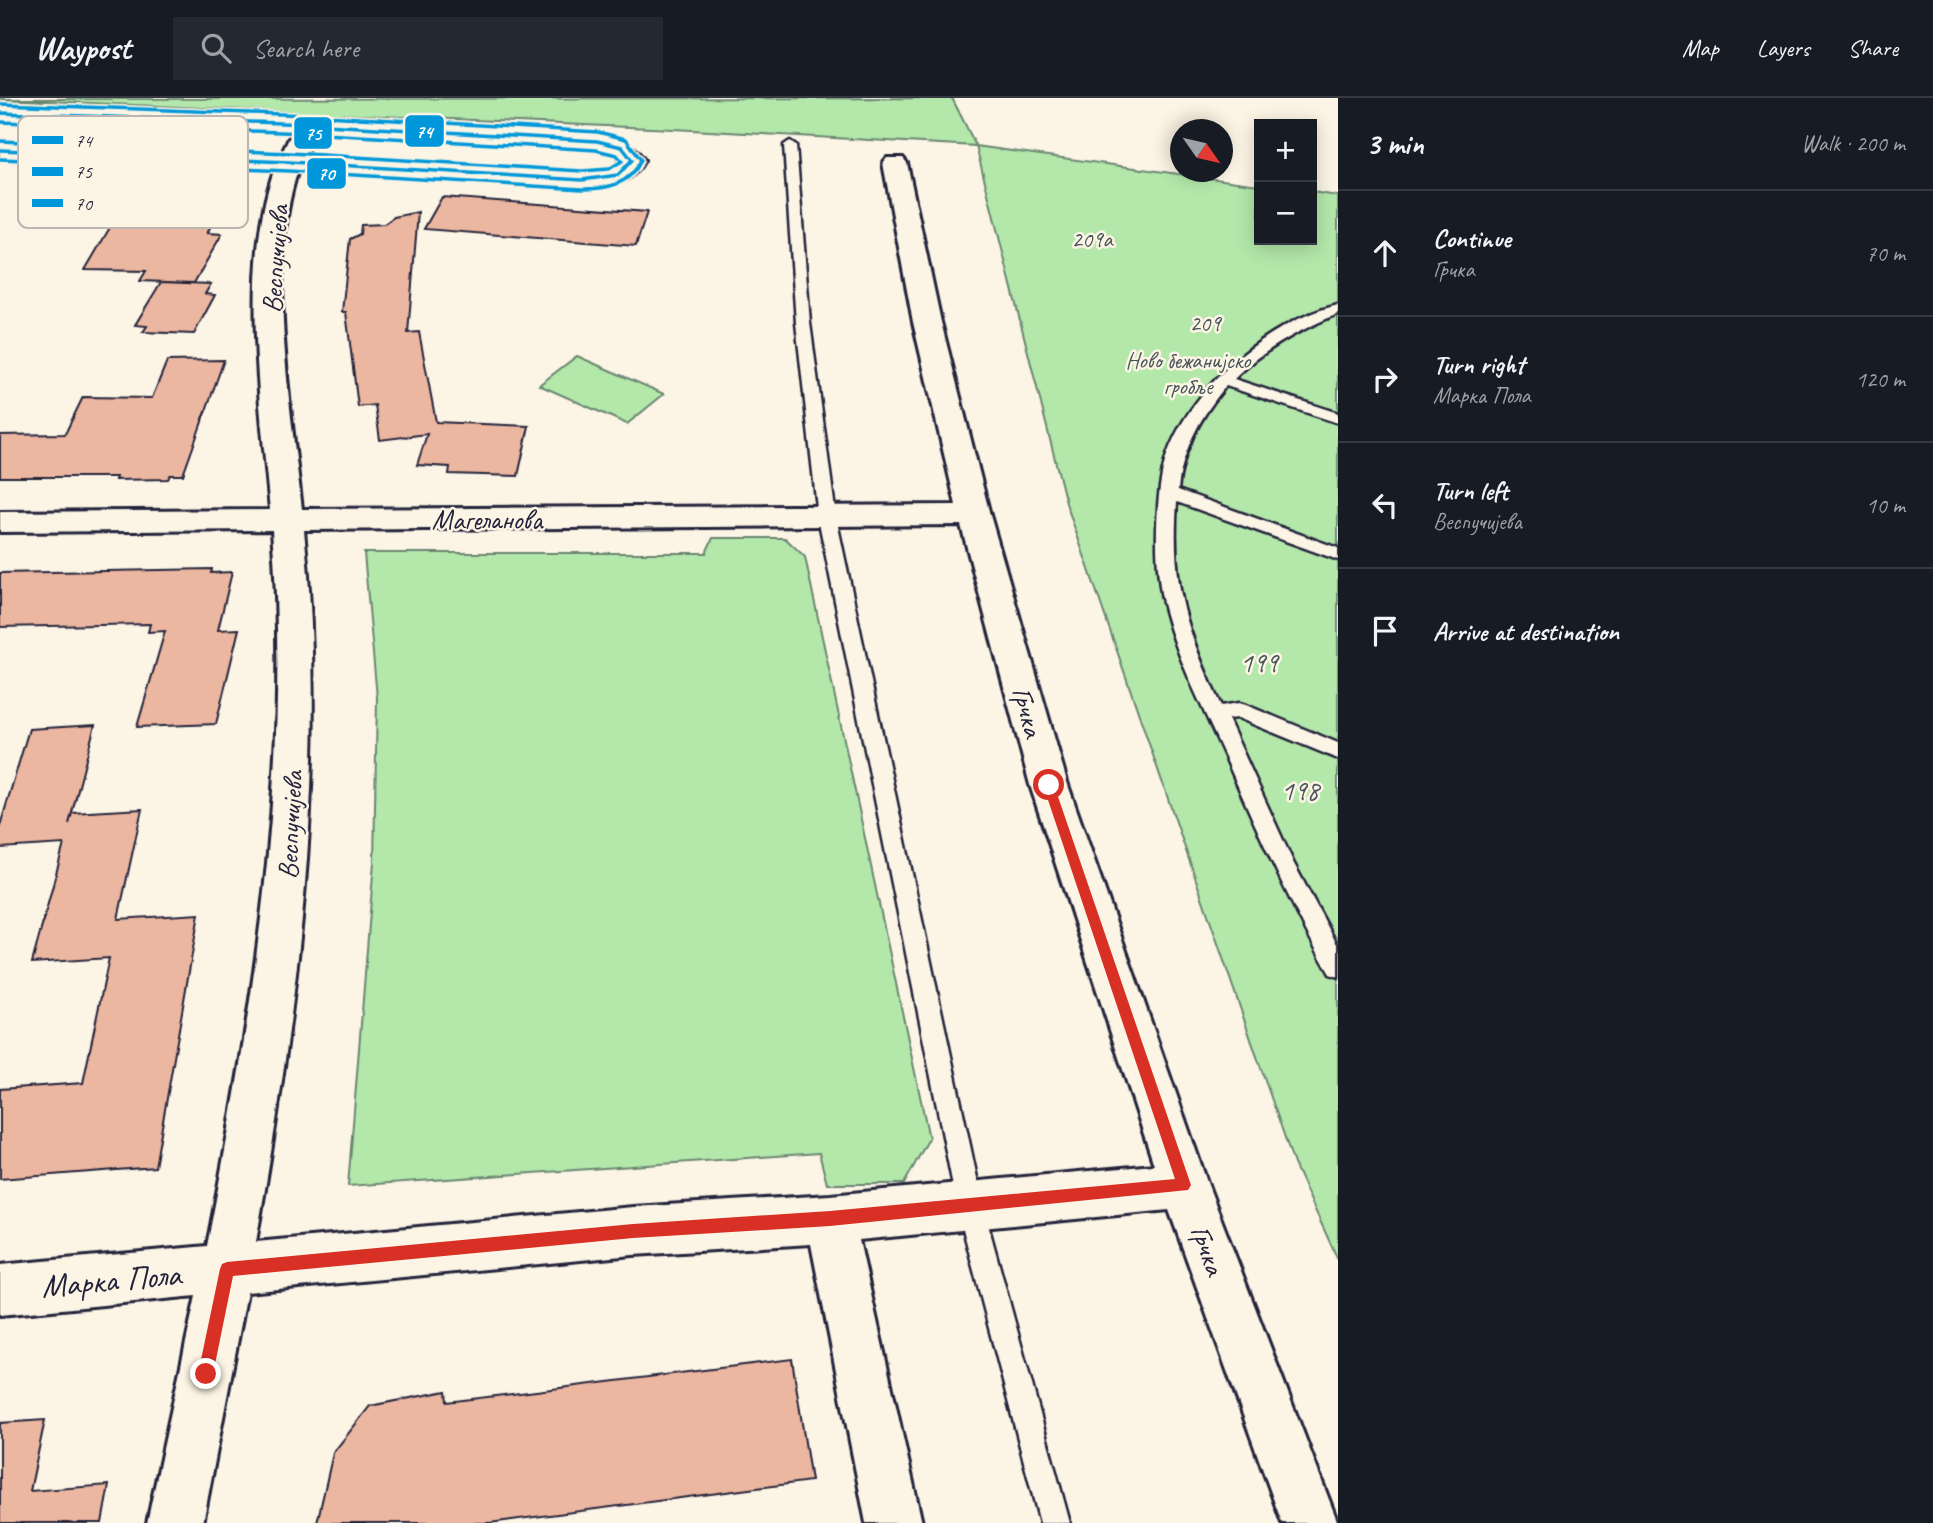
<!DOCTYPE html>
<html lang="en">
<head>
<meta charset="utf-8">
<style>
  :root { --surface:#171b24; --page:#242831; --text:#f1f3f6; --muted:#9ea1a6; --line:#363941 }
  body { margin:0; font-family:Caveat,sans-serif; background:var(--page); color:var(--text) }
  .controls { position:absolute; right:21px; top:21px; display:grid; overflow:hidden; border-radius:0px; box-shadow:0 4px 18px #0003 }
  .controls button { width:63px; height:63px; display:grid; place-items:center; padding:0; border:0; border-bottom:2px solid var(--line); background:var(--surface); color:var(--text); font:35px sans-serif }
  .compass { position:absolute; left:1170px; top:21px; width:63px; height:63px; border-radius:50%; background:var(--surface); box-shadow:0 4px 18px #0003; rotate:124deg }
  .stop { position:absolute; width:21px; height:21px; margin:-16px; border:5px solid #d93025; border-radius:50%; background:#fff }
  .stop.end { background:#d93025; border-color:#fff; box-shadow:0 2px 7px #0008 }
  .list { margin:0; padding:0; list-style:none }
  h2 { display:flex; justify-content:space-between; align-items:center; height:91px; margin:0; padding:0 28px; font-size:30px }
  h2 small { font-size:23px; font-weight:400; color:var(--muted) }
  .list li { display:grid; grid-template-columns:46px 1fr auto; gap:21px; align-items:center; box-sizing:border-box; height:126px; padding:0 28px; border-top:2px solid var(--line) }
  .list b { display:block; font-size:26px; white-space:nowrap }
  .list p { margin:0; font-size:23px; white-space:nowrap; color:var(--muted) }
  .list em { font-size:23px; font-style:normal; color:var(--muted) }
  .icon { flex:none; width:38px; height:38px; fill:none; stroke:currentColor; stroke-width:2; stroke-linecap:round; stroke-linejoin:round }
  .map { position:relative; flex:none; width:1338px; height:1425px; overflow:hidden }
  header { display:flex; align-items:center; gap:42px; box-sizing:border-box; height:98px; padding:0 35px; background:var(--surface); border-bottom:2px solid var(--line) }
  header strong { font-size:33px }
  nav { display:flex; gap:38px; margin-inline-start:auto; font-size:24px }
  .search { width:490px; height:63px; background:var(--page); display:flex; align-items:center; gap:18px; box-sizing:border-box; padding:0 24px; border-radius:0px; color:var(--muted); font-size:26px }
  main { display:flex }
  aside { flex:1; background:var(--surface) }
  .map>svg:first-child { display:block }
  .green { fill:#b3e8aa; stroke:#6a8572; stroke-width:2 }
  .building { fill:#ecb7a0; stroke:#22223b; stroke-width:2 }
  .lines { fill:none; stroke-linecap:round; stroke-linejoin:round }
  .service-casing { stroke:#22223b; stroke-width:5 }
  .minor-casing { stroke:#22223b; stroke-width:6 }
  .service { fill:#fcf5e5; fill-rule:evenodd }
  .minor { fill:#fcf5e5; fill-rule:evenodd }
  .bus-1-casing { stroke:#fcf5e5; stroke-width:7 }
  .bus-2-casing { stroke:#fcf5e5; stroke-width:7 }
  .bus-3-casing { stroke:#fcf5e5; stroke-width:7 }
  .bus-1 { stroke:#0098da; stroke-width:3.5 }
  .bus-2 { stroke:#0098da; stroke-width:3.5 }
  .bus-3 { stroke:#0098da; stroke-width:3.5 }
  .route { fill:#d93025 }
  .labels { text-anchor:middle; dominant-baseline:central; stroke-width:5; stroke-linejoin:round; paint-order:stroke }
  .far-park-label { font-size:23px; fill:#465457; stroke:#fcf5e5 }
  .street-label { font-size:28px; fill:#22223b; stroke:#fcf5e5 }
  .park-label { font-size:28px; fill:#465457; stroke:#fcf5e5 }
  .near-street-label { font-size:33px; fill:#22223b; stroke:#fcf5e5 }
  .key { fill:#fcf5e5; stroke:#bbb6b2; stroke-width:2 }
  .key-label { font-size:19px; fill:#22223b }
  .line-badge { stroke:#fcf5e5; stroke-width:2.5 }
  .badge-label { font-size:19px; text-anchor:middle; font-weight:bold; fill:#fff }
</style>
</head>
<body>
<header>
<strong>Waypost</strong>
<div class="search"><svg class="icon" aria-label="search" viewBox="0 0 24 24"><circle cx="10" cy="10" r="6"/><path d="M15 15l6 6"/></svg>Search here</div>
<nav><a>Map</a><a>Layers</a><a>Share</a></nav>
</header>
<main>
<div class="map">
<svg width="1338" height="1425" viewBox="0 0 1338 1425">
  <rect width="100%" height="100%" fill="#fcf5e5"/>
  <filter id="ink" filterUnits="userSpaceOnUse"><feTurbulence type="fractalNoise" baseFrequency=".0143" numOctaves="2"/><feDisplacementMap in="SourceGraphic" scale="14" xChannelSelector="R" yChannelSelector="G"/><feConvolveMatrix kernelMatrix="1 2 1 2 8 2 1 2 1" color-interpolation-filters="sRGB"/></filter>
  <g filter="url(#ink)">
    <path class="green" d="M952,0L976,48L1259,87V142H1312V94L1338,98V1162L1294,1066L1066,405L976,48L673,31L0,1Z
      M577,258L664,296L627,326L539,287Z
      M713,440H785L805,459L929,1040L904,1086H827L819,1055L348,1088L374,764L377,600L364,455H706Z"/>
    <path class="building" d="M139,80L229,87L223,97H229L207,135L222,136L194,185L140,183L146,173L85,172Z
      M442,99L539,106L647,114L636,148L424,131Z
      M418,114L408,235L419,234L436,324L529,328L518,378L449,376L450,369L417,367L427,336L380,342L375,307L358,309L346,214H342L350,141L360,136L361,127L384,126L394,119Z
      M161,184L211,186L205,196L215,197L194,236L143,234L147,228L135,227Z
      M224,262L183,377H170L168,381L115,382L116,379H0V337L65,336L83,299L152,300L167,263Z
      M212,471L211,475L232,474L218,532L239,531L216,626L137,629L165,533L148,534L150,526L0,529V475Z
      M95,627L69,726L72,715L142,711L118,821L199,816L155,1069L0,1081V991L83,985L109,860L32,865L64,746L0,750V728L29,631Z
      M792,1261L811,1383L489,1425H317L333,1355L370,1308L446,1293L447,1304Z
      M45,1322L30,1393L109,1387L102,1425H0V1325Z"/>
    <g class="lines">
      <defs>
        <path id="service" d="M790,43L796,47L810,225L836,419L983,1108L1070,1425H1040L957,1108L818,419L796,225L784,47Z
          M1338,207V216C1299,232 1264,251 1234,281L1338,315V325L1226,288C1200,319 1182,352 1178,392L1338,450V462L1177,404C1171,488 1186,532 1221,608L1239,605L1246,607L1338,645V661L1238,620L1228,621L1294,766L1338,848V879L1330,876C1290,807 1258,734 1226,661C1204,612 1179,565 1165,513C1154,474 1154,400 1166,360C1177,327 1200,296 1224,273C1255,243 1296,217 1338,207Z"/>
        <path id="minor" d="M0,8L308,19L597,36C621,42 629,41 644,62C634,82 618,87 597,89L298,72C266,165 291,313 302,411L956,407L913,224L883,65L887,60H903L907,65L941,224L990,417L1068,687L1208,1087L1338,1425H1282L1169,1112L859,1142L922,1425H866L811,1146L633,1157L247,1194L203,1425H147L196,1198L0,1217V1167L207,1148C253,912 292,673 272,432L0,434V414L270,412C261,313 240,164 275,70L0,59V45L281,57L293,32L0,22ZM316,33L597,50L614,54L620,62C611,76 597,75 582,75L304,58ZM961,427L1030,687L1154,1067L830,1097L633,1109L256,1144C297,909 329,671 304,432Z"/>
      </defs>
      <use href="#service" class="service-casing"/>
      <use href="#minor" class="minor-casing"/>
      <use href="#service" class="service"/>
      <use href="#minor" class="minor"/>
      <defs>
        <path id="bus-1" d="M0,15L308,26L597,43L622,49L632,62L618,77L582,82L289,64L0,52"/>
        <path id="bus-2" d="M0,24L308,35L596,52L617,57L622,63L609,71L582,73L290,55L0,43"/>
        <path id="bus-3" d="M0,6L308,17L598,34L626,41L641,62C630,87 607,91 582,91L289,73L0,61"/>
      </defs>
      <use href="#bus-1" class="bus-1-casing"/>
      <use href="#bus-2" class="bus-2-casing"/>
      <use href="#bus-3" class="bus-3-casing"/>
      <use href="#bus-1" class="bus-1"/>
      <use href="#bus-2" class="bus-2"/>
      <use href="#bus-3" class="bus-3"/>
    </g>
  </g>
  <path class="route" d="M1049,683L1054,687L1191,1087L1188,1092L830,1128L633,1140L233,1178L213,1276L211,1281L206,1283L200,1281L198,1276L220,1171L222,1166L227,1164L633,1126L830,1113L1175,1081L1043,687Z"/>
  <g class="labels">
    <g class="far-park-label">
      <text x="1092" y="141">209a</text>
      <text x="1205" y="225">209</text>
      <text x="1188" y="262">Ново бежанијско<tspan x="1188" dy="26">гробље</tspan></text>
    </g>
    <g class="street-label">
      <text transform="translate(275 161) rotate(-86)">Веспучијева</text>
      <text x="487" y="421">Магеланова</text>
      <text transform="translate(1028 614) rotate(75)">Грчка</text>
      <text transform="translate(290 727) rotate(-87)">Веспучијева</text>
      <text transform="translate(1208 1152) rotate(70)">Грчка</text>
    </g>
    <g class="park-label">
      <text x="1259" y="564">199</text>
      <text x="1300" y="692">198</text>
    </g>
    <g class="near-street-label">
      <text transform="translate(111 1182) rotate(-5)">Марка Пола</text>
    </g>
  </g>
  <rect x="18" y="18" width="230" height="112" rx="10" class="key"/>
  <rect x="32" y="38" width="31" height="8" fill="#0098da"/>
  <rect x="32" y="69" width="31" height="9" fill="#0098da"/>
  <rect x="32" y="101" width="31" height="8" fill="#0098da"/>
  <g class="key-label">
    <text x="75" y="49">74</text>
    <text x="75" y="80">75</text>
    <text x="75" y="112">70</text>
  </g>
  <g class="line-badge">
    <rect x="404" y="16" width="41" height="34" rx="7" fill="#0098da"/>
    <rect x="293" y="18" width="40" height="34" rx="7" fill="#0098da"/>
    <rect x="306" y="59" width="41" height="33" rx="7" fill="#0098da"/>
  </g>
  <g class="badge-label">
    <text x="424" y="40">74</text>
    <text x="313" y="42">75</text>
    <text x="326" y="82">70</text>
  </g>
</svg>
<div class="controls">
<button>+</button>
<button>−</button>
</div>
<svg class="compass" viewBox="-18 -18 36 36"><path d="M0-13l5 13h-10z" fill="#e53935"/><path d="M0 13l5-13h-10z" fill="#9ea1a6"/></svg>
<div class="stop" style="left:1049px;top:687px"></div>
<div class="stop end" style="left:206px;top:1276px"></div>
</div>
<aside>
<h2>3 min<small>Walk · 200 m</small></h2>
<ul class="list">
<li><svg class="icon" aria-label="ahead" viewBox="0 0 24 24"><path d="M12 20V5M6 11l6-6 6 6"/></svg><div><b>Continue</b><p>Грчка</p></div><em>70 m</em></li>
<li><svg class="icon" aria-label="right" viewBox="0 0 24 24"><path d="M7 20v-9h11M14 6l5 5-5 5"/></svg><div><b>Turn right</b><p>Марка Пола</p></div><em>120 m</em></li>
<li><svg class="icon" aria-label="left" viewBox="0 0 24 24"><path d="M17 20v-9H6M10 6l-5 5 5 5"/></svg><div><b>Turn left</b><p>Веспучијева</p></div><em>10 m</em></li>
<li><svg class="icon" aria-label="arrive" viewBox="0 0 24 24"><path d="M6 21V4h12l-3 4 3 4H6"/></svg><div><b>Arrive at destination</b></div></li>
</ul>
</aside>
</main>
</body>
</html>
